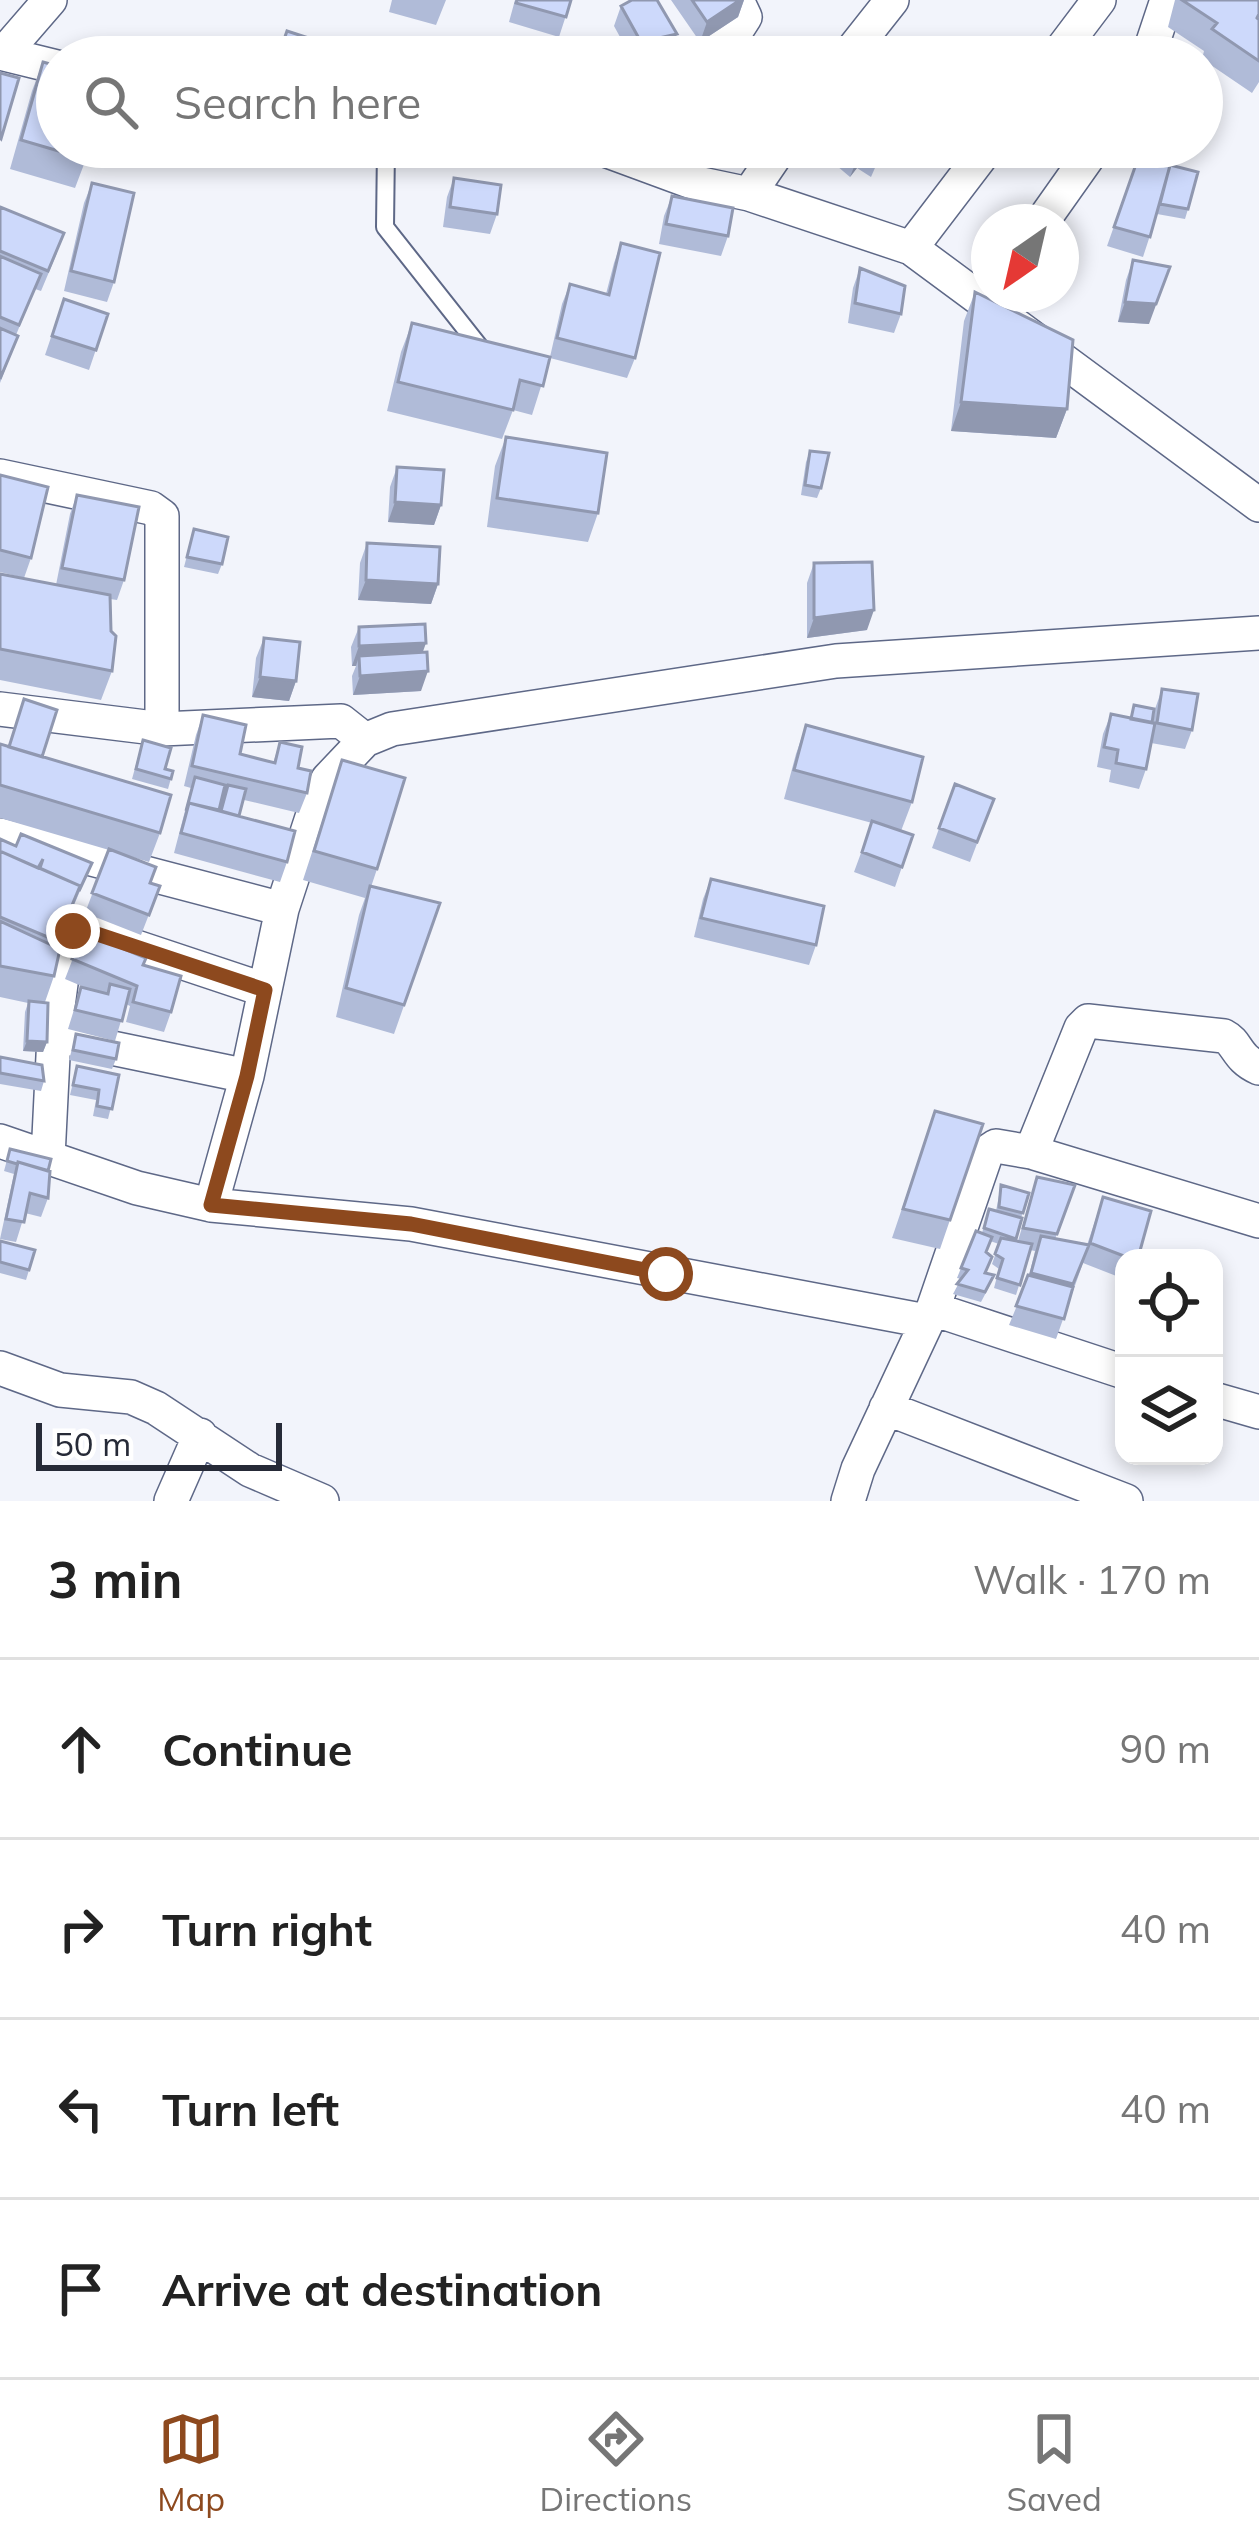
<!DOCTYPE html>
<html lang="en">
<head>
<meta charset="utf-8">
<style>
  :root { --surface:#fff; --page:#f2f2f2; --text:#222; --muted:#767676; --line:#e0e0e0; --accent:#8d491e }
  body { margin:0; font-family:Mulish,sans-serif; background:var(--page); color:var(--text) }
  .controls { position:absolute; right:36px; bottom:36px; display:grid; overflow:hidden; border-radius:24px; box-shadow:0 6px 18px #0003 }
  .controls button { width:108px; height:108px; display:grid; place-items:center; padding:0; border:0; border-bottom:3px solid var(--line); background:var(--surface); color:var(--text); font:60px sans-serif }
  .compass { position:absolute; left:971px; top:204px; width:108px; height:108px; border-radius:50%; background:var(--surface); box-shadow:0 6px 18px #0003; rotate:214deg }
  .scale { position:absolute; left:36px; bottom:30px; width:246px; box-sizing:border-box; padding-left:12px; border:6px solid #262a37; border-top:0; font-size:33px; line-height:42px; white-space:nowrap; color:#262a37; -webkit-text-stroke:9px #fff; paint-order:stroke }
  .stop { position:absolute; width:36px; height:36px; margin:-27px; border:9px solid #8d491e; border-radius:50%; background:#fff }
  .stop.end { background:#8d491e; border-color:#fff; box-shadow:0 3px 12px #0008 }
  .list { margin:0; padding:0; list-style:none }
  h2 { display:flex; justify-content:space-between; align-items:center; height:156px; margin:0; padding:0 48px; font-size:51px }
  h2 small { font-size:39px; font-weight:400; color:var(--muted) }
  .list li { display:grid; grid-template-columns:78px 1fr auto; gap:36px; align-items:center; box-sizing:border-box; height:180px; padding:0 48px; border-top:3px solid var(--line) }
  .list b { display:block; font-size:45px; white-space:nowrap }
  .list em { font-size:39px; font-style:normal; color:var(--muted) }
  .icon { flex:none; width:66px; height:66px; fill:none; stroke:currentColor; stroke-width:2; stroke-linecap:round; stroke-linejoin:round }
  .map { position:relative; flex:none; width:1259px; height:1501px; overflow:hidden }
  .search { position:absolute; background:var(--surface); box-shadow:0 6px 18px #0003; left:36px; right:36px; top:36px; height:132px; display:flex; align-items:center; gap:30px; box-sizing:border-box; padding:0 42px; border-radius:66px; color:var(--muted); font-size:45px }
  .sheet { height:876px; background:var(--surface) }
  nav { display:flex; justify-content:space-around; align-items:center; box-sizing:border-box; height:168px; border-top:3px solid var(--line); background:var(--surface); font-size:33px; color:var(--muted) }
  nav a { display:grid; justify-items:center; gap:6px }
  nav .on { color:var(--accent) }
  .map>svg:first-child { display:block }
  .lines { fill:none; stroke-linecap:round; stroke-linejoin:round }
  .lane-casing { stroke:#5e6887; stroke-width:20 }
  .street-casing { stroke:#5e6887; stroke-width:36 }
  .lane { stroke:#fff; stroke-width:16 }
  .street { stroke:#fff; stroke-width:33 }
  .wall { fill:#b0bbd8 }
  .shaded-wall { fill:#9098b0 }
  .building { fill:#cdd9fb; stroke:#9098b0; stroke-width:3 }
  .route { stroke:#8d491e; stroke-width:15 }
</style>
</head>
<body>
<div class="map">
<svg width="1259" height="1501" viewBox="0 0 1259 1501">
  <rect width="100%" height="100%" fill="#f2f4fb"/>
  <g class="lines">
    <defs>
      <path id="lane" d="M386,147L385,227L479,346"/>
      <path id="street" d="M5,52L50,0
        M0,53L57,67
        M702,57L736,31L745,17L737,0
        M847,57L892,0
        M1056,57L1099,0
        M1148,57L1167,0
        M597,147L692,182L749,194L911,248L1259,505
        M749,194L781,147
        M1042,222L1095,147
        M911,248L988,147
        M0,476L151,508L162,516V729
        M0,709L162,729L341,721L365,740
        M0,835L282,909
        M78,1041L247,1076
        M0,1141L137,1188L211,1205L411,1224L926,1321
        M1031,1152L1081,1028L1088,1021L1224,1036C1238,1043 1236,1058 1259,1068
        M48,1157L54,1036L67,939L73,931L82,929L265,990
        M211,1205L247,1076L282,909L318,799L328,779L365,740L392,729L836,661L1259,633
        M933,1309L1124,1372
        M0,1368L60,1390L131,1397L156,1408L250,1470L322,1501
        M1214,1399L1259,1412
        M886,1408L1126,1501
        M171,1501L200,1435
        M848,1501L858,1469L933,1309L987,1152L996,1146L1031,1152L1259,1221"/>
    </defs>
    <use href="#lane" class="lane-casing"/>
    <use href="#street" class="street-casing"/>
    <use href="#lane" class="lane"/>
    <use href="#street" class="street"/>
  </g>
  <path class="wall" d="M392,0H446L436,25L389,12Z
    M515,0H571L559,37L509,22Z
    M671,0H744L738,17L700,42Z
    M1175,0H1259V82L1252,93L1202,59L1204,51L1168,27Z
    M621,6L669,54L655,57H631L614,26Z
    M43,62L86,159L75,188L10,169L32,91Z
    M681,147H728L719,163L678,155Z
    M829,147H897L885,166L878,161L871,177L857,168L850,177L837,166L840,157Z
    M1142,147L1170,165L1188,209L1185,219L1157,214L1143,257L1107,246Z
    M454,178L497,214L490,234L443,227L447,197Z
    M92,183L114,282L107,302L64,291L84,203Z
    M672,196L728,236L721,256L659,244L664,216Z
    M0,207L57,253L41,291L35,289L16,335L18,336L0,383Z
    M621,243L635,358L627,378L550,358L532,415L513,410L502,439L387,411L401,352L412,323L550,357L562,304L570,284L606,294L614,263Z
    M1133,260L1149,324L1118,322L1126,280Z
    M860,268L901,314L894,333L848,323L853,288Z
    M975,292L1067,409L1056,438L951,431L964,321Z
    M64,299L108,314L89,370L45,355Z
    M506,437L598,513L588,542L487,527L495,466Z
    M810,451L821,488L817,498L801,495L806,462Z
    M397,467L441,505L434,525L388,522L390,487Z
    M0,475L31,558L24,578L0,572Z
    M77,495L124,580L117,600L110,599L112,671L101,700L0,680V574L56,585L70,514Z
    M194,529L222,564L218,574L184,567Z
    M367,543L438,584L431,604L358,600L360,563Z
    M814,563L867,630L807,638V583Z
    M359,627L422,652L421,691L353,695L352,676L356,666H352L351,647Z
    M264,638L296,681L289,701L252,697L256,658Z
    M1162,689L1192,730L1185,749L1151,743L1146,769L1139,789L1109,782L1111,770L1097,767L1103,734L1111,714L1130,718L1134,705L1153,723L1155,709Z
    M203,715L240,754L273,763L280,742L298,768L307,793L299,813L244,800L239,816L287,862L280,882L174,853L191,788L184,786L196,735Z
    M806,725L912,802L901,831L913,835L895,887L854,872L872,823L784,799L796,754Z
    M0,744L42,757L160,833L149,862L125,855L150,883L160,886L141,935L85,913L109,850L0,818Z
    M140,750L165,769L173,771L168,789L132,779Z
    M342,760L377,869L371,887L440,903L394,1034L336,1017L359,915L365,898L303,880Z
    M955,784L994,799L970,862L932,848Z
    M0,839L16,846L92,863L56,947L54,976L45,1002L47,1042L43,1052L23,1051L25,1012L28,1003L0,997Z
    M711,879L816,945L809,965L694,937L703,899Z
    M83,932L143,965L171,1012L164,1032L126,1022L130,1006L126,1004L115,1041L68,1029L81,987L91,990L65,979Z
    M76,1034L116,1059L112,1069L69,1060Z
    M0,1057L44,1081L41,1091L0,1084Z
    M77,1066L119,1075L108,1119L93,1116L96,1100L70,1095Z
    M935,1111L983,1124L940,1249L892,1238Z
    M10,1149L48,1171V1198L41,1217L25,1213L16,1242L0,1239L14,1174L4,1171Z
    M1037,1177L1075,1185L1055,1239L1087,1245L1103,1197L1138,1258H1124V1279L1083,1263L1056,1339L1009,1325L1029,1276L1035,1251L1030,1250L1016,1295L994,1288L999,1269L992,1264L999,1244L990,1241L986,1252L985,1273L990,1285L981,1302L953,1294L961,1279L957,1278L976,1231L982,1233L989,1209L996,1211L1001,1185L1029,1193L1021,1218L1015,1241H1018Z
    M0,1241L35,1250L26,1280L0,1273Z"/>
  <path class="shaded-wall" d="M740,0H744L738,17L700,42L707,22Z
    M677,34L669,54L655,57H635L641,42Z
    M862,147H864L857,168L850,177Z
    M892,147H897L885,166Z
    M1170,267L1149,324L1118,322L1125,302Z
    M961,402L1067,409L1056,438L951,431Z
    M395,502L441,505L434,525L388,522Z
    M366,580L438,584L431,604L358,600Z
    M874,610L867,630L807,638L814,618Z
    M426,643L419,663L359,656L356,666H352L359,646Z
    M428,671L421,691L353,695L360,676Z
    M260,677L296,681L289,701L252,697Z
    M27,1041L47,1042L43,1052L23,1051Z"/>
  <path class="building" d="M517,0H571L566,17L516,3Z
    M632,0H657L677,34L641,42L621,6Z
    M692,0H740L707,22Z
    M1182,0H1259V14L1257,18L1259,20V61L1212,29L1217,23Z
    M287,31L324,43L320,57H278Z
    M462,39L521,57H457Z
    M879,40L903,57H865Z
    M43,62L57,66V147H89L86,159L21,140Z
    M0,73L19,78L1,139L0,138Z
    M1142,147L1173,155L1150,237L1114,227Z
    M1170,165L1198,172L1188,209L1160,204Z
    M454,178L501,185L497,214L450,207Z
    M92,183L134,193L114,282L71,271Z
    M672,196L733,208L728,236L666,224Z
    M0,207L64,233L48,271L0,251Z
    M621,243L660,253L635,358L557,338L570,284L609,295Z
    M0,256L41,274L19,325L0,317Z
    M1133,260L1170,267L1156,304L1125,302Z
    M860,268L905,286L901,314L855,303Z
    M975,292L1073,340L1067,409L961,402Z
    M64,299L108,314L96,350L52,336Z
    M412,323L550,357L543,386L520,380L513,410L398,382Z
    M0,328L18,336L0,379Z
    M506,437L607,453L598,513L497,498Z
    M810,451L829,453L821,488L805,485Z
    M397,467L444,470L441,505L395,502Z
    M0,475L48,487L31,558L0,550Z
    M77,495L139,507L124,580L62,568Z
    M194,529L228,537L222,564L187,557Z
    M367,543L440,547L438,584L366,580Z
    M872,562L874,610L814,618V563Z
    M0,574L110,595L111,631L116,636L112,671L0,649Z
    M425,624L426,643L359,646V627Z
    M264,638L300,642L296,681L260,677Z
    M427,652L428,671L360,676L359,656Z
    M1162,689L1198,694L1192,730L1157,723Z
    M24,699L57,710L42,757L9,747Z
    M1134,705L1154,709L1152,723L1131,719Z
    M1111,714L1155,723L1146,769L1116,763L1118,750L1104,747Z
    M203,715L246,725L240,754L275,763L280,742L302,747L298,768L311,771L307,793L192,766Z
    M806,725L923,757L912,802L794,770Z
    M143,740L171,748L165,769L173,771L171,779L136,769Z
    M0,744L171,795L160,833L0,785Z
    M342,760L405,778L377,869L314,851Z
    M195,777L225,785L219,810L189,803L186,811Z
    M955,784L994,799L977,842L939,828Z
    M228,785L246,789L239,816L221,811Z
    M189,803L295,831L287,862L181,833Z
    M872,821L913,835L902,867L862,852Z
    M21,834L92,863L79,891L80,886L40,868L43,859L38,868L0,851V839L16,846Z
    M109,849L156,867L150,883L160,886L149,915L92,893Z
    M0,851L80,886L57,941L0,917Z
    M711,879L824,906L816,945L701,918Z
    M370,886L440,903L404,1005L346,988Z
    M0,921L60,949L54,976L0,966Z
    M83,932L146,958L143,965L181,976L171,1012L133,1002L137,986L72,959Z
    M110,984L130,989L122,1021L75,1010L81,987L108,994Z
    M29,1001L48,1003L47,1042L27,1041Z
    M76,1034L119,1043L116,1059L73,1050Z
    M0,1057L42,1065L44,1081L0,1073Z
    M77,1066L119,1075L112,1109L97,1106L99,1090L73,1085Z
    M935,1111L983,1124L950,1220L903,1209Z
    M10,1149L51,1159L48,1171L18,1162L17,1164L7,1161Z
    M18,1162L50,1171L48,1198L30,1193L24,1222L6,1219Z
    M1037,1177L1075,1185L1057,1234L1023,1228Z
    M1001,1185L1029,1193L1023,1213L999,1207Z
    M1103,1197L1151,1211L1138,1258H1129L1090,1243Z
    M989,1209L1022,1218L1016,1239L984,1228Z
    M976,1231L992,1237L986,1252L992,1257L985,1273L994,1275L985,1292L957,1284L968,1270L961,1268Z
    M1041,1236L1089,1245L1073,1284L1031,1273Z
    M1001,1238L1032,1244L1020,1285L997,1278L1003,1259L995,1254Z
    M0,1241L35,1250L29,1270L0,1262Z
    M1028,1275L1073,1287L1064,1319L1016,1306Z"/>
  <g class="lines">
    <path class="route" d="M73,931L82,929L265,990L247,1076L211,1205L411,1224L666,1274"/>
  </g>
</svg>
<div class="controls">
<button><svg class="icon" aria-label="locate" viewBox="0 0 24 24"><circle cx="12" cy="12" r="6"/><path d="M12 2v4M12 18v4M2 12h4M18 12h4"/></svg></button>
<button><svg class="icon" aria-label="layers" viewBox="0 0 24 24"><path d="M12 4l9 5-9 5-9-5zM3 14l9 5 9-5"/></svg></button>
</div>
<svg class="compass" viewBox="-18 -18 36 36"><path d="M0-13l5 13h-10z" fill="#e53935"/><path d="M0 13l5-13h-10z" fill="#767676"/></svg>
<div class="scale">50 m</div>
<div class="stop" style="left:666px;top:1274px"></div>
<div class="stop end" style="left:73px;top:931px"></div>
<div class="search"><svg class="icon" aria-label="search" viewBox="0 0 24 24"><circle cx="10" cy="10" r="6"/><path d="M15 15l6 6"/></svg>Search here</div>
</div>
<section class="sheet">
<h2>3 min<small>Walk · 170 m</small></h2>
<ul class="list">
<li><svg class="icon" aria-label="ahead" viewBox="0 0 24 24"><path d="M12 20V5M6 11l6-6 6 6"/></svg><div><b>Continue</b></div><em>90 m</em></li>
<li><svg class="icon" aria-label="right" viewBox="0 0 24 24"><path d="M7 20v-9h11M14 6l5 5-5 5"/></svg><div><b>Turn right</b></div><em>40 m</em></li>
<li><svg class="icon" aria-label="left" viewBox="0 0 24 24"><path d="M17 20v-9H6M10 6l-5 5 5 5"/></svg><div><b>Turn left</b></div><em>40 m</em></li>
<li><svg class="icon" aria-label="arrive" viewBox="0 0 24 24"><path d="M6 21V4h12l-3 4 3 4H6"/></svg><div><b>Arrive at destination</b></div></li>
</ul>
</section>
<nav>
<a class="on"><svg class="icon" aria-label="map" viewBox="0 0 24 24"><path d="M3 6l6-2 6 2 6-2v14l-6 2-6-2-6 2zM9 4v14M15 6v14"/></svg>Map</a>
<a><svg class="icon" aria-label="directions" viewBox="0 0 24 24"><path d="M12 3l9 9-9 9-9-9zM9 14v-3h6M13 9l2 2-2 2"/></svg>Directions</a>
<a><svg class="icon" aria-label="saved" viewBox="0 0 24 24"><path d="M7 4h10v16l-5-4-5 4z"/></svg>Saved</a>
</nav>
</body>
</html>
